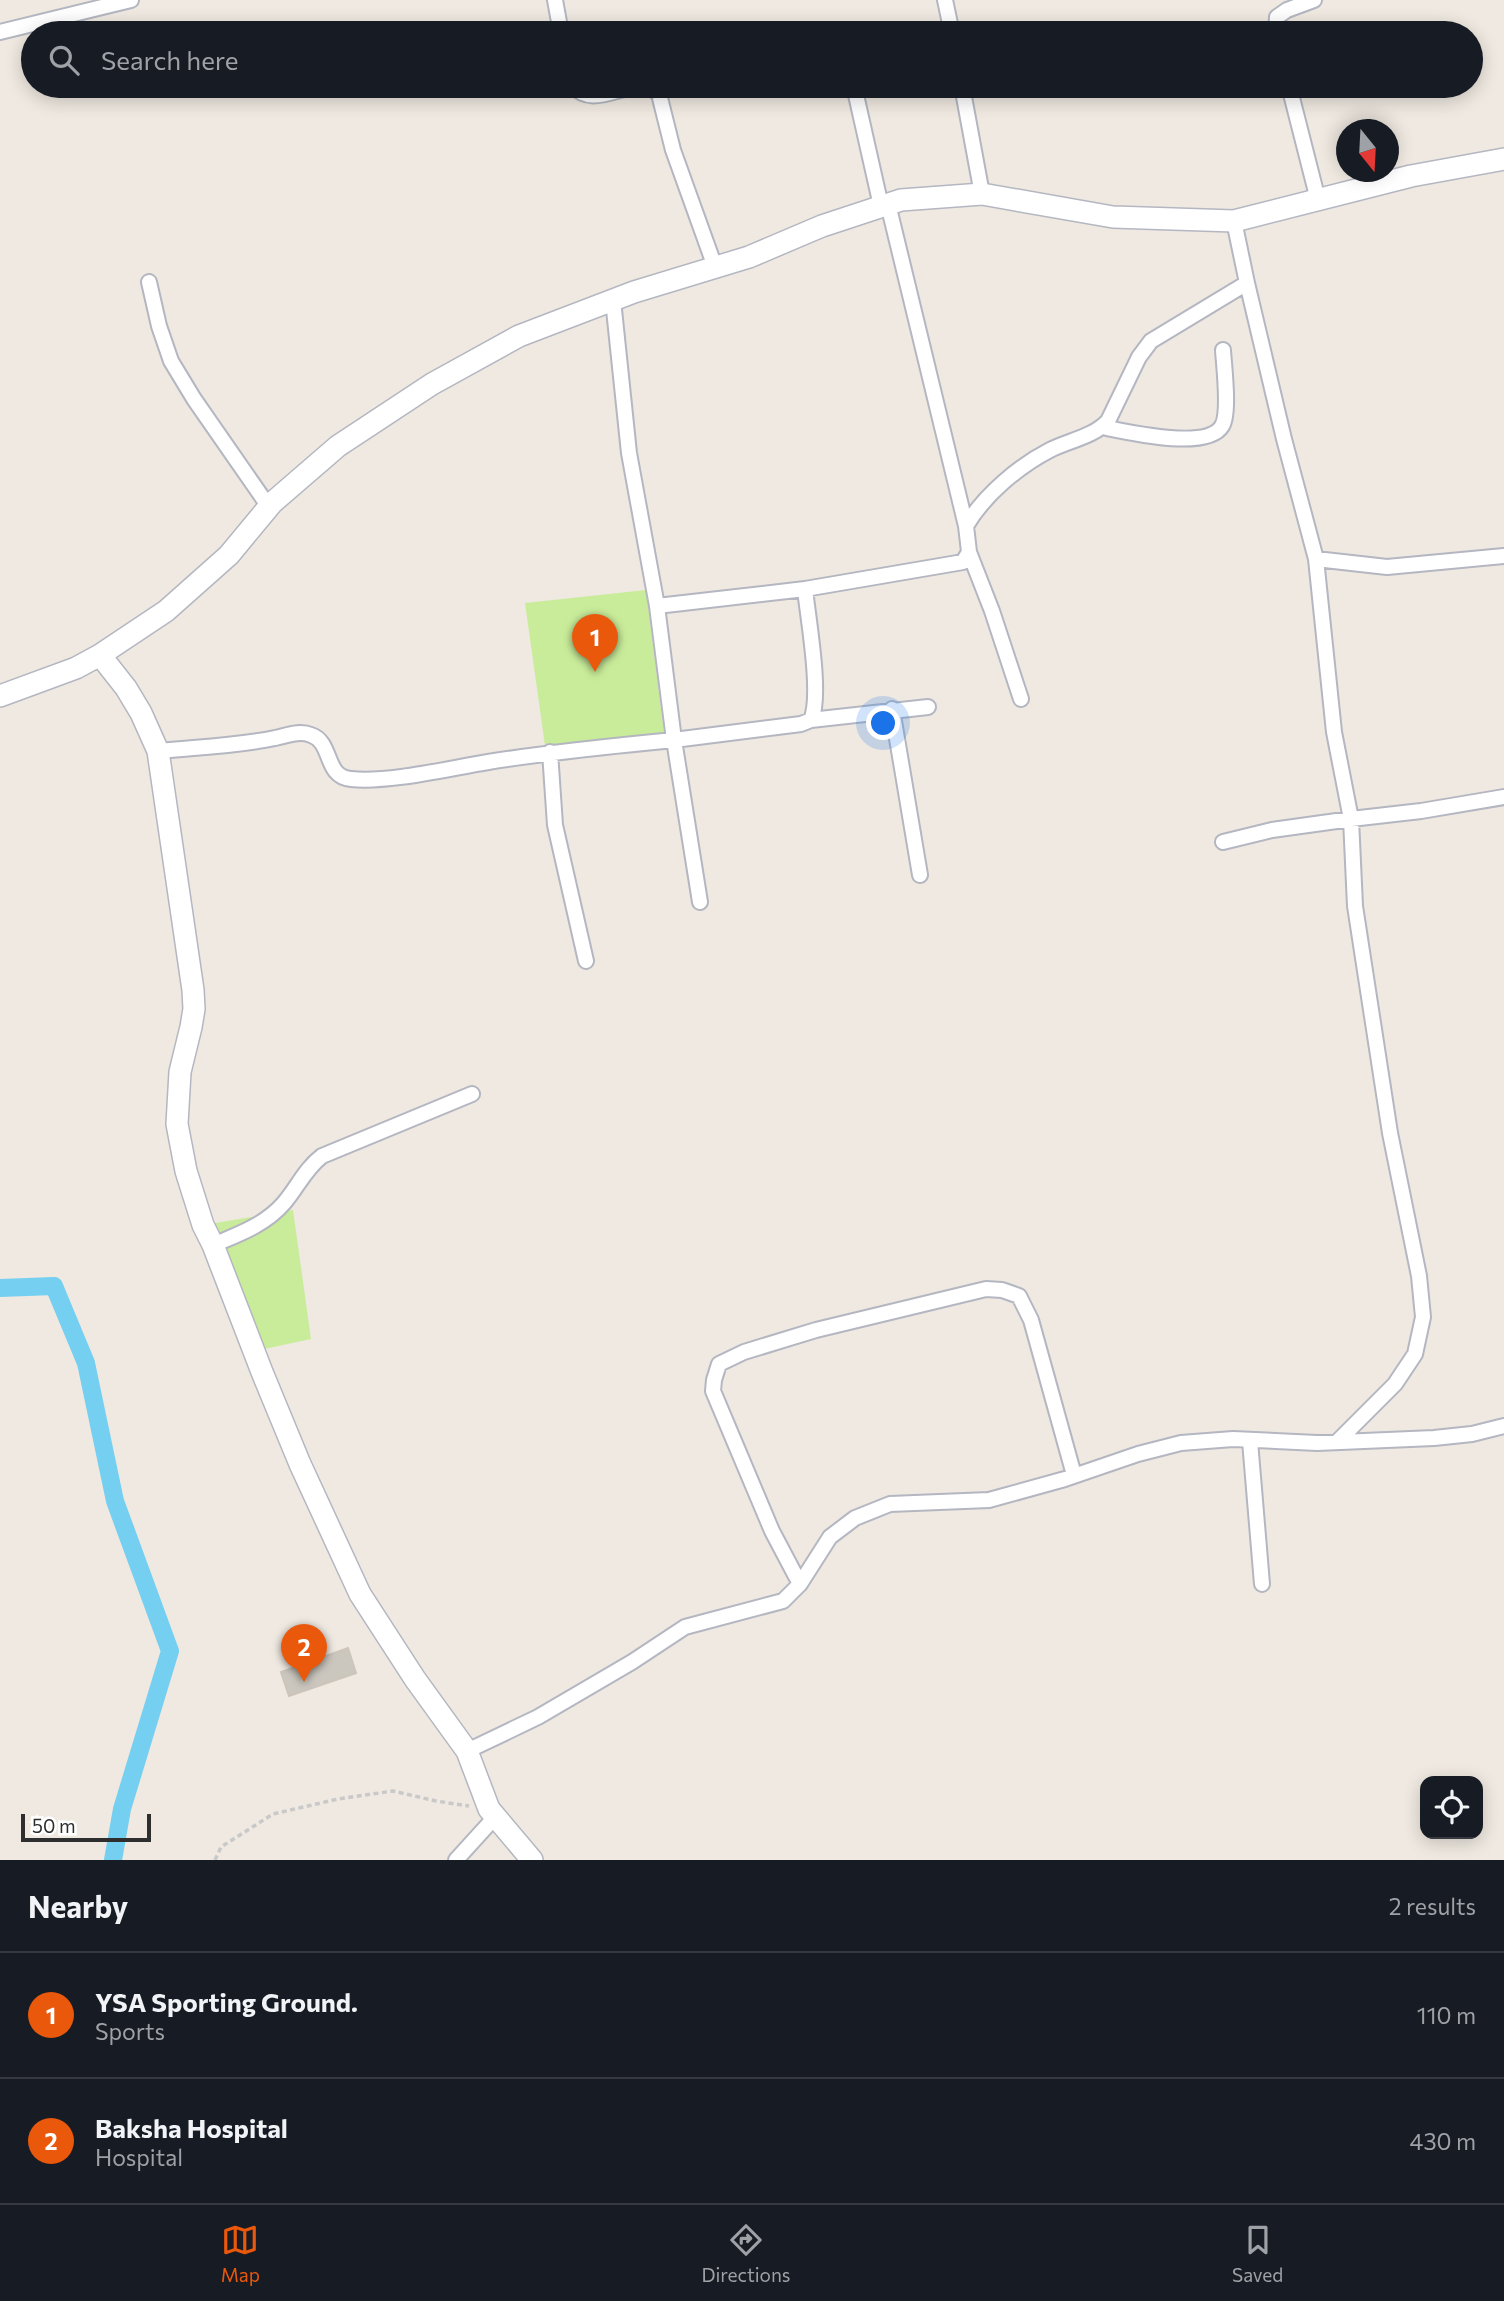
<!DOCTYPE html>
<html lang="en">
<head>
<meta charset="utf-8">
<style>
  :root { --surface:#171b24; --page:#20242c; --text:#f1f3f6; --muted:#9ea1a6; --line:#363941; --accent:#ea580c }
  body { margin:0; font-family:Commissioner,sans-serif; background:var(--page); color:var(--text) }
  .controls { position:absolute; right:21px; bottom:21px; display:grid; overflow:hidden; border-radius:14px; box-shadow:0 4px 18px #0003 }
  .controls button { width:63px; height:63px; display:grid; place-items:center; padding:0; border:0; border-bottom:2px solid var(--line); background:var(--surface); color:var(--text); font:35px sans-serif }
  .compass { position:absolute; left:1336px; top:119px; width:63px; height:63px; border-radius:50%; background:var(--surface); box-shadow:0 4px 18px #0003; rotate:162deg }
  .scale { position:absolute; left:21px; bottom:18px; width:130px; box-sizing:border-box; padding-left:7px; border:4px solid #2e2e2e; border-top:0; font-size:19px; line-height:24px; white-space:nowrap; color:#2e2e2e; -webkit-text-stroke:5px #fff; paint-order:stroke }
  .you { position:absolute; left:884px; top:724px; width:24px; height:24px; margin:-18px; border:5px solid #fff; border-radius:50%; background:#1a73e8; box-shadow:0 0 0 10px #1a73e833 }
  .badge { display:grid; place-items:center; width:46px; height:46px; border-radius:50%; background:var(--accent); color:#fff; font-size:23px; font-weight:700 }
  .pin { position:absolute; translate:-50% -58px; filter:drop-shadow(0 2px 4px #0008) }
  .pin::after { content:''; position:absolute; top:37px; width:24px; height:21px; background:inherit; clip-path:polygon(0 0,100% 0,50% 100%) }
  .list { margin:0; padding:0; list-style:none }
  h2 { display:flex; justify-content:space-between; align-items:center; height:91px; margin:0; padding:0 28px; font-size:30px }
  h2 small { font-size:23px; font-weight:400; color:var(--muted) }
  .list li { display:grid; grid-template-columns:46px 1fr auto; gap:21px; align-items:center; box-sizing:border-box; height:126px; padding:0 28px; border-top:2px solid var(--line) }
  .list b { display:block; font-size:26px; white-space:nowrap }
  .list p { margin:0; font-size:23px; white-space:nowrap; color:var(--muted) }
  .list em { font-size:23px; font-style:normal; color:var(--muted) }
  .icon { flex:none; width:38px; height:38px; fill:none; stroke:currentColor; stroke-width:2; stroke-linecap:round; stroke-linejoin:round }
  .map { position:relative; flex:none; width:1504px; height:1860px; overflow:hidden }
  .search { position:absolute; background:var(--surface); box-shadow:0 4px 18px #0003; left:21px; right:21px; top:21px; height:77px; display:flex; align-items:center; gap:18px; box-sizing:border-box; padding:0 24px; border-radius:38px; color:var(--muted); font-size:26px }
  .sheet { height:343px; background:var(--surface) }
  nav { display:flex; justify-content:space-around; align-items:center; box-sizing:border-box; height:98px; border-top:2px solid var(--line); background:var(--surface); font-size:19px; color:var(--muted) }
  nav a { display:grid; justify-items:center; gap:4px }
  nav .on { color:var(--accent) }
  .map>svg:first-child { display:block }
  .pitch { fill:#c9ec9a }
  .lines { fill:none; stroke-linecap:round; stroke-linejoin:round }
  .canal { stroke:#75cff0; stroke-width:18 }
  .building { fill:#cbc7bf; stroke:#cbc5ba; stroke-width:2 }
  .street-casing { stroke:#b4b7c1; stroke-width:18 }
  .secondary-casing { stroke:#b4b7c1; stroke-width:24 }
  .path { stroke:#c9c9c9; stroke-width:3.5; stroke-dasharray:5 3.5; stroke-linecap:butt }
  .street { stroke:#fff; stroke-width:14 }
  .secondary { stroke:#fff; stroke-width:21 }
</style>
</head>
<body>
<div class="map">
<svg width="1504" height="1860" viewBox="0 0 1504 1860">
  <rect width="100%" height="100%" fill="#efe9e1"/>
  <path class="pitch" d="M646,590L665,741L546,753L525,603Z
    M293,1210L311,1339L255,1351L203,1225Z"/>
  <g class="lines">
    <path class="canal" d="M0,1288L54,1286L86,1363L115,1501L170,1651L122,1809L113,1860"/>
  </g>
  <path class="building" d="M348,1648L356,1673L289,1696L281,1672Z"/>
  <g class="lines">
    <defs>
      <path id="street" d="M555,0L561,33
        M945,0L952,33
        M0,32L131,0
        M1276,33L1277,17L1287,10L1314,0
        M573,86C596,113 634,71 659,94L673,150L715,267
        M854,86L881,206
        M962,86L982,194
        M1289,86L1318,200
        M888,204L966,526
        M149,282L159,326L171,361L194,399L269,507
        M1102,427C1127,432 1207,451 1222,426C1230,413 1224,367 1223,350
        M969,552L992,611L1021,699
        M1316,559L1387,567L1504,556
        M657,606L805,589
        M892,709L920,875
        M811,720L928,707
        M158,751C197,747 237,746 275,738C286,736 299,730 311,735C333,742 324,777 351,779C389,783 450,768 488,762C550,752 612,746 674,740L657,606L629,453L613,300
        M550,752L555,825L586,961
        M1223,842L1272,830L1351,819L1334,732L1316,559L1284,439L1247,283
        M700,902L674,740L801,724L811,720C822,695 808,619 805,589L963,562L969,552L966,526C984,495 1019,466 1050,450C1070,440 1093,437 1108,421L1139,357L1151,341L1247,283L1234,221
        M213,1245C239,1234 265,1225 284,1203C297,1188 305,1169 322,1156L472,1094
        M1250,1441L1262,1584
        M1337,1442L1395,1384L1415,1354L1423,1317L1419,1276L1390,1133L1355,906L1351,819L1421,811L1504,797
        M800,1584L772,1531L713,1391L714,1380L719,1364L744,1352L816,1330L986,1289L1002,1290L1019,1296L1031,1320L1074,1475
        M467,1751L538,1717L632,1662L685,1627L783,1601L800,1584L830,1537L855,1518L890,1504L989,1500L1065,1479L1138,1454L1181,1443L1233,1439L1317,1443L1434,1438L1472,1434L1504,1426
        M456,1860L496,1816"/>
      <path id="secondary" d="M100,655L166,611L229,555L272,503L338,446L432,384L519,336L634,292L749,257L822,226L901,200L982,194L1113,217L1234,221L1411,176L1504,159
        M0,696L76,668L100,655L126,688L141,713L158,751L193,990L194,1009L191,1027L180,1072L177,1124L186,1171L203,1225L213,1245L262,1372L300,1464L360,1594L415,1679L467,1751L489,1809L532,1860"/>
    </defs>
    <use href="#street" class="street-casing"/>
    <use href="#secondary" class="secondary-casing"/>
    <path class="path" d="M215,1860L221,1847L273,1814L338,1799L393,1791L436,1801L469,1806"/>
    <use href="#street" class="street"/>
    <use href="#secondary" class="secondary"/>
  </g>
</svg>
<div class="controls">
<button><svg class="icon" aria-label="locate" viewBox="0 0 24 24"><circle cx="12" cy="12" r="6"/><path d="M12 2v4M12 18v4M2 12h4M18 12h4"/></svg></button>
</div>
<svg class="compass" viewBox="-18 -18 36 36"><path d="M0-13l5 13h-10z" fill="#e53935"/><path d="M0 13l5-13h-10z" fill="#9ea1a6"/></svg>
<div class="scale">50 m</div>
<div class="you"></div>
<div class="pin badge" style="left:595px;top:672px">1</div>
<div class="pin badge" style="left:304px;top:1682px">2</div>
<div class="search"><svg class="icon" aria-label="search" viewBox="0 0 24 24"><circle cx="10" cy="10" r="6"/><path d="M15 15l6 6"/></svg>Search here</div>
</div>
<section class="sheet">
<h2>Nearby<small>2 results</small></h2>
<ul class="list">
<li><span class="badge">1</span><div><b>YSA Sporting Ground.</b><p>Sports</p></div><em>110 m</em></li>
<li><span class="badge">2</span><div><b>Baksha Hospital</b><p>Hospital</p></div><em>430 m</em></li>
</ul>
</section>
<nav>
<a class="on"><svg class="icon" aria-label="map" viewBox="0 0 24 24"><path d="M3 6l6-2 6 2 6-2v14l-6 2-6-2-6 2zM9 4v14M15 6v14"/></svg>Map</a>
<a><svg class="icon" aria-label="directions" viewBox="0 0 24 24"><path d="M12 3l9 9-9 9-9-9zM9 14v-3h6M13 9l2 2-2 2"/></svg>Directions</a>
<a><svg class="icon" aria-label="saved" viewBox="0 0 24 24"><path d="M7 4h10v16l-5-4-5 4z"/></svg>Saved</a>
</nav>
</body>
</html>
